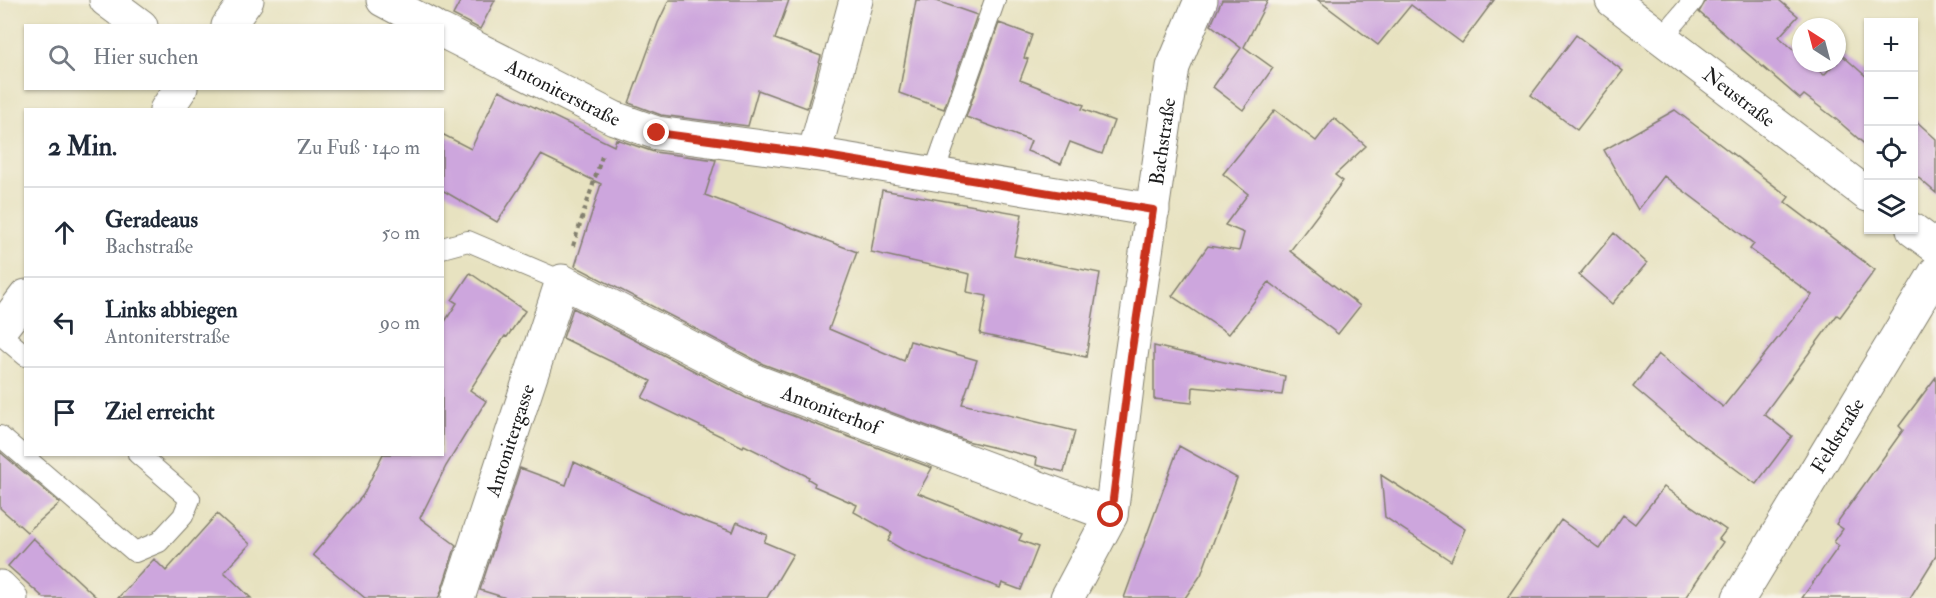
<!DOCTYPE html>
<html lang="de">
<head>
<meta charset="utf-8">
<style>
  :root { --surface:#fff; --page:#f6f6f7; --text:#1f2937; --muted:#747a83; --line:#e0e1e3 }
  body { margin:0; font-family:"IM FELL Double Pica",serif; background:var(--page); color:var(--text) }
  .controls { position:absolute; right:18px; top:18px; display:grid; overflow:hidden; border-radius:0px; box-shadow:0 2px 4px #0004 }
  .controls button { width:54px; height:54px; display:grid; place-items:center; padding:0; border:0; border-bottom:2px solid var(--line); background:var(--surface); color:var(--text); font:30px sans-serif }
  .compass { position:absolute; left:1792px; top:18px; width:54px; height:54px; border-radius:50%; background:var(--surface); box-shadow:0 2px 4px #0004; rotate:324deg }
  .stop { position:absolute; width:18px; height:18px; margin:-14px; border:4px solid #c8321e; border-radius:50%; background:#fff }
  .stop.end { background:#c8321e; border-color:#fff; box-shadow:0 2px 6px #0008 }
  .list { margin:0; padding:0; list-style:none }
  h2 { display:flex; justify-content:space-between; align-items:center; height:78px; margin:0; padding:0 24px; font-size:26px }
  h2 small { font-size:20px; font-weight:400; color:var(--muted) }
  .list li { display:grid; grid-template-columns:39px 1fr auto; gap:18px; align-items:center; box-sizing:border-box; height:90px; padding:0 24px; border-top:2px solid var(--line) }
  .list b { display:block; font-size:22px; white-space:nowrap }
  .list p { margin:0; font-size:20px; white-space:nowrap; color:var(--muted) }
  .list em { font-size:20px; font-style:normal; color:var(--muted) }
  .icon { flex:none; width:33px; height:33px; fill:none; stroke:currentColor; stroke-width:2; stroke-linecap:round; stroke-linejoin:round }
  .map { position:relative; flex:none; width:1936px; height:598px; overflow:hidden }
  .search { position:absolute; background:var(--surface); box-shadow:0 2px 4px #0004; left:24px; top:24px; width:420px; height:66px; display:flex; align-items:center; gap:15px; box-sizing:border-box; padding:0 21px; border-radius:0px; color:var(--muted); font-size:22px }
  .panel { position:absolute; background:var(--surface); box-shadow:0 2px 4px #0004; left:24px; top:108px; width:420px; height:348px; border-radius:0px }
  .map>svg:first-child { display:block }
  .building { fill:#cda6dd }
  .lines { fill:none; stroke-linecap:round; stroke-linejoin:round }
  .service-casing { stroke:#827f6e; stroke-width:22 }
  .minor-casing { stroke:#827f6e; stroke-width:35 }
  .tertiary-casing { stroke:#827f6e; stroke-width:35 }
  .path { stroke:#827f6e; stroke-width:4; stroke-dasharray:4.5 4.5; stroke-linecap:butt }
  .service { stroke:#fff; stroke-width:20 }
  .minor { stroke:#fff; stroke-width:33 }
  .tertiary { stroke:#fff; stroke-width:33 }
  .route { stroke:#c8321e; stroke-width:8 }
  .labels { text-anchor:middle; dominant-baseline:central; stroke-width:6; stroke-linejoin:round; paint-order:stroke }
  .street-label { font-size:20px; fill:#1c1c1c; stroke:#f7f3e8 }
</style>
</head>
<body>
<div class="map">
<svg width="1936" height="598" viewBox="0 0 1936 598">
  <rect width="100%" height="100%" fill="#f7f3e8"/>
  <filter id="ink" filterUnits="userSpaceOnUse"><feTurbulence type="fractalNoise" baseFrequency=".0167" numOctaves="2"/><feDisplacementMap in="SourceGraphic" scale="12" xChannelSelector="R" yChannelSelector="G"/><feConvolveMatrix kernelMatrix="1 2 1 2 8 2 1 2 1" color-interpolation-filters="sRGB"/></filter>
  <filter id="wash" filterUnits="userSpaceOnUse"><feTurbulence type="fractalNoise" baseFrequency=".008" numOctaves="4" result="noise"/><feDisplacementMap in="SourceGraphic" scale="24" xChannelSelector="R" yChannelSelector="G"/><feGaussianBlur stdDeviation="1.35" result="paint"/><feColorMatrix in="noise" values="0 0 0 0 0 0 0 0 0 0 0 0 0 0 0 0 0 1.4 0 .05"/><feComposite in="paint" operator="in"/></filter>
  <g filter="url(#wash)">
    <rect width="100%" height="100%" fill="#e7e2c0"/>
    <g id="blocks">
      <path class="building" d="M461,0H495L480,29L453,15Z
        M669,0H789L775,39L821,56L807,108L758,90L748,126L661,115L629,103L658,23Z
        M916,0H934L977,15L944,109L899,93Z
        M1222,0H1268L1244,47L1273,68L1243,110L1213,87L1241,48L1211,25Z
        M1318,0H1494L1462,43L1411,5L1378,45Z
        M1706,0H1779L1798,16L1779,37L1801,56V63H1810L1824,75L1835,63H1837V60L1842,55L1869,79V148L1837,120L1804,95L1800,99L1699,12Z
        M999,23L1032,35L1024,58L1028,59L1020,80L1084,105L1082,109L1114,121L1102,154L1070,142L1061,164L1027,151L1031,141L966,117Z
        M1576,35L1623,71L1577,130L1531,95Z
        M499,90L614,146L616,139L654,152L716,160L705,195L857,252L829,329L904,361L910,341L977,360L962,404L1075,431L1064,472L1036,465L1037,458L967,441L763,364L575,266L601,184L541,155L497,222L442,190V134L471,149Z
        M1275,110L1316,141L1334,118L1366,146L1335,175L1343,181L1290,251L1360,306L1338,334L1269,282L1229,334L1172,296L1208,246L1239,251L1244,233L1225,225L1248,194L1223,174Z
        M1675,110L1789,197L1785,202L1875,270L1840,317L1837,315L1764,414L1792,436L1756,484L1691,436L1633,387L1658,354L1723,407L1812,295L1750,249L1754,244L1664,176L1638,210L1604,150Z
        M1914,119L1936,139V193L1914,174Z
        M882,190L1022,214L1014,256L1100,273L1086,357L980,334L987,296L967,292L970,274L871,252Z
        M1614,233L1647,263L1612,304L1579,275Z
        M470,273L525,311L507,337L505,336L470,390L486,401L446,466L420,518L456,545L440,595L438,598H365L313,555L363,495L383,454H442V326L457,303L452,300Z
        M573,308L748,399L932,468L918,493L1022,534L1019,540L1038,547L1021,590L1002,583L1000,588L905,551L888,541L892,533L854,512L857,505L814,486L815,483L808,479L809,477L744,445L743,447L642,398L651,381L563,338Z
        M1154,346L1285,376L1282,395L1193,387L1192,403L1154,399Z
        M1936,377V556L1910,598H1802L1839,546L1834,542L1843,529L1836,524L1903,430L1899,426Z
        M1179,446L1237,478L1201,575L1185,598H1124Z
        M0,452L60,503L27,532L0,508Z
        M574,462L682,513L733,532L737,522L767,535L764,542L793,554L767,598H506L480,590L520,468L566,485Z
        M1381,475L1465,529L1451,561L1385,517Z
        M1664,487L1726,530L1719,539L1723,542L1685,598H1507L1561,520L1600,549L1623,515L1635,524Z
        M217,514L250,544L224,572L251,598H118L154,559L166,571Z
        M33,538L97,598H44L8,566Z"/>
    </g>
  </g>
  <g filter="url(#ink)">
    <use href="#blocks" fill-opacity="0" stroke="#827f6e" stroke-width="1.5"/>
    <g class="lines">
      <defs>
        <path id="service" d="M1662,38L1694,0
          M934,173L995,0
          M442,248L468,241L562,281
          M0,334L26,356
          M0,436L135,552L159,542L183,516L190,499L138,454"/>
        <g id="minor">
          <path d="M106,0L141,26"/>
          <path d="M383,0L432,26"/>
          <path id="s1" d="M1612,0L1868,195"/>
          <path id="s2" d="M442,31L614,118L657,133L814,154L1153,210"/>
          <path d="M814,154L856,0"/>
          <path d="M1913,230L1936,247"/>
          <path d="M0,587L11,598"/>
          <path id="s3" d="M458,598L562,281L755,381L1111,515"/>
          <path id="s4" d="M1067,598L1111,515L1131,356L1173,67L1201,0"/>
          <path id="s5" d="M1739,598L1936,272"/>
        </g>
        <path id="tertiary" d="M228,26L247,0
          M166,110L181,88
          M0,330L26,296"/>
      </defs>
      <use href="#service" class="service-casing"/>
      <use href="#minor" class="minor-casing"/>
      <use href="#tertiary" class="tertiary-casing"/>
      <path class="path" d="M573,246L603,153"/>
      <use href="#service" class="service"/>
      <use href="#minor" class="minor"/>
      <use href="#tertiary" class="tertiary"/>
    </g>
  </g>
  <g class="lines" filter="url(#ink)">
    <path class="route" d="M657,133L814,154L1153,210L1131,356L1111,515"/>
  </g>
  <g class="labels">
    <g class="street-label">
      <text stroke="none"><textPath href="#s2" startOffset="136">Antoniterstraße</textPath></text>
      <text stroke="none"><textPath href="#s1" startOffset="160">Neustraße</textPath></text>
      <text stroke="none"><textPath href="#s4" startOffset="471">Bachstraße</textPath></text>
      <text stroke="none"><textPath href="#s3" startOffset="632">Antoniterhof</textPath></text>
      <text stroke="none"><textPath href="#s5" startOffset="190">Feldstraße</textPath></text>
      <text stroke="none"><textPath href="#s3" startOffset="166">Antonitergasse</textPath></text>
    </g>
  </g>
</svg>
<div class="controls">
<button>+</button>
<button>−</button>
<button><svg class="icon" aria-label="locate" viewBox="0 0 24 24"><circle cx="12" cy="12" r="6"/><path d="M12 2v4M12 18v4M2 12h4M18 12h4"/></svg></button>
<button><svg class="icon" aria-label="layers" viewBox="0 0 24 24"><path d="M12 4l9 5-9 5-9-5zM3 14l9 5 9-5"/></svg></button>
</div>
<svg class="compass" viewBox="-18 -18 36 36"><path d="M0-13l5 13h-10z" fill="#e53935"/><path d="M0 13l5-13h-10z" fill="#747a83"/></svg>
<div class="stop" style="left:1111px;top:515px"></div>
<div class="stop end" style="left:657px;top:133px"></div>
<div class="search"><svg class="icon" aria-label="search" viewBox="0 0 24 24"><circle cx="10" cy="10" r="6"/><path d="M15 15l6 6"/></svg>Hier suchen</div>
<section class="panel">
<h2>2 Min.<small>Zu Fuß · 140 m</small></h2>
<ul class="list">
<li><svg class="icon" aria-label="ahead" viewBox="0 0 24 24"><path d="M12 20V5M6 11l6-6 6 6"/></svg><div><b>Geradeaus</b><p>Bachstraße</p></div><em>50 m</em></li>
<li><svg class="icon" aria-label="left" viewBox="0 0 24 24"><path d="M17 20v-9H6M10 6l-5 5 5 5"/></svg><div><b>Links abbiegen</b><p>Antoniterstraße</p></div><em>90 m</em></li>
<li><svg class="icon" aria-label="arrive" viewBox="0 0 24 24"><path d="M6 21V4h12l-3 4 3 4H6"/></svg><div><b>Ziel erreicht</b></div></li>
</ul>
</section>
</div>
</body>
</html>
